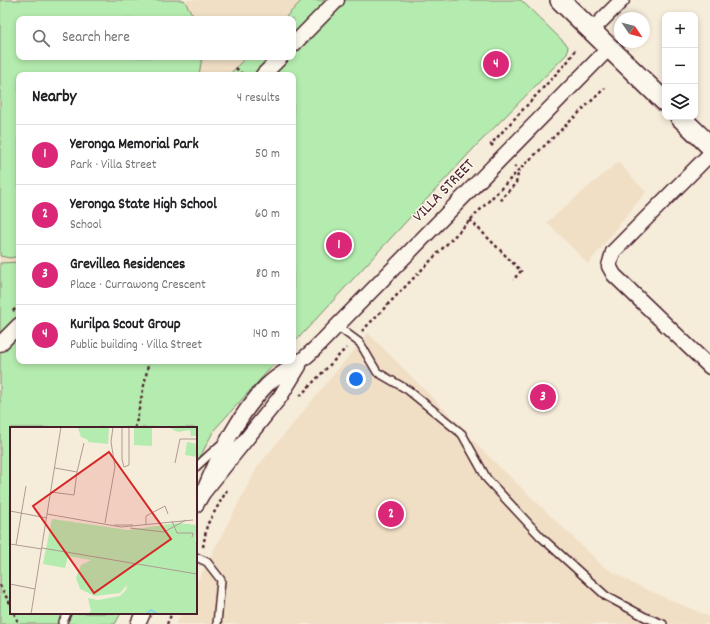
<!DOCTYPE html>
<html lang="en">
<head>
<meta charset="utf-8">
<style>
  :root { --surface:#fff; --page:#f2f2f2; --text:#202124; --muted:#757577; --line:#e0e0e0; --accent:#db2777 }
  body { margin:0; font-family:Dekko,sans-serif; background:var(--page); color:var(--text) }
  .controls { position:absolute; right:12px; top:12px; display:grid; overflow:hidden; border-radius:8px; box-shadow:0 2px 6px #0003 }
  .controls button { width:36px; height:36px; display:grid; place-items:center; padding:0; border:0; border-bottom:1px solid var(--line); background:var(--surface); color:var(--text); font:20px sans-serif }
  .compass { position:absolute; left:614px; top:12px; width:36px; height:36px; border-radius:50%; background:var(--surface); box-shadow:0 2px 6px #0003; rotate:125deg }
  .you { position:absolute; left:356px; top:379px; width:14px; height:14px; margin:-10px; border:3px solid #fff; border-radius:50%; background:#1a73e8; box-shadow:0 0 0 6px #1a73e833 }
  .badge { display:grid; place-items:center; width:26px; height:26px; border-radius:50%; background:var(--accent); color:#fff; font-size:13px; font-weight:700 }
  .pin { position:absolute; translate:-50% -50%; border:2px solid #fff; box-shadow:0 1px 4px #0006 }
  .list { margin:0; padding:0; list-style:none }
  h2 { display:flex; justify-content:space-between; align-items:center; height:52px; margin:0; padding:0 16px; font-size:17px }
  h2 small { font-size:13px; font-weight:400; color:var(--muted) }
  .list li { display:grid; grid-template-columns:26px 1fr auto; gap:12px; align-items:center; box-sizing:border-box; height:60px; padding:0 16px; border-top:1px solid var(--line) }
  .list b { display:block; font-size:15px; white-space:nowrap }
  .list p { margin:0; font-size:13px; white-space:nowrap; color:var(--muted) }
  .list em { font-size:13px; font-style:normal; color:var(--muted) }
  .icon { flex:none; width:22px; height:22px; fill:none; stroke:currentColor; stroke-width:2; stroke-linecap:round; stroke-linejoin:round }
  .map { position:relative; flex:none; width:710px; height:624px; overflow:hidden }
  .search { position:absolute; background:var(--surface); box-shadow:0 2px 6px #0003; left:16px; top:16px; width:280px; height:44px; display:flex; align-items:center; gap:10px; box-sizing:border-box; padding:0 14px; border-radius:8px; color:var(--muted); font-size:15px }
  .panel { position:absolute; background:var(--surface); box-shadow:0 2px 6px #0003; left:16px; top:72px; width:280px; height:292px; border-radius:8px }
  .map>svg:first-child { display:block }
  .built { fill:#f0dfc5 }
  .green { fill:#b4ebae; stroke:#7f856c }
  .lines { fill:none; stroke-linecap:round; stroke-linejoin:round }
  .lane-casing { stroke:#4a1f2b; stroke-width:10 }
  .street-casing { stroke:#4a1f2b; stroke-width:17 }
  .secondary-casing { stroke:#4a1f2b; stroke-width:22 }
  .path { stroke:#4a1f2b; stroke-width:2.5; stroke-dasharray:3 3; stroke-linecap:butt }
  .lane { stroke:#fbf7ec; stroke-width:7 }
  .street { stroke:#fbf7ec; stroke-width:14 }
  .secondary { stroke:#fbf7ec; stroke-width:19 }
  .labels { text-anchor:middle; dominant-baseline:central; stroke-width:3; stroke-linejoin:round; paint-order:stroke }
  .street-label { font-size:16px; fill:#4a1f2b; stroke:#fbf7ec }
  .inset-river { fill:none; stroke:#86d5e2; stroke-width:2 }
  .inset-road { fill:none; stroke:#b19a94; stroke-width:1 }
  .view { fill:#d62828; fill-opacity:0.15; stroke:#d62828; stroke-width:2 }
  .inset-edge { fill:none; stroke:#4a1f2b; stroke-width:2 }
</style>
</head>
<body>
<div class="map">
<svg width="710" height="624" viewBox="0 0 710 624">
  <rect width="100%" height="100%" fill="#f6ecda"/>
  <filter id="ink" filterUnits="userSpaceOnUse"><feTurbulence type="fractalNoise" baseFrequency=".025" numOctaves="2"/><feDisplacementMap in="SourceGraphic" scale="8" xChannelSelector="R" yChannelSelector="G"/><feConvolveMatrix kernelMatrix="1 2 1 2 8 2 1 2 1" color-interpolation-filters="sRGB"/></filter>
  <g filter="url(#ink)">
    <path class="built" d="M0,0H302L284,19H19V57H246L229,75H19V289L0,305Z
      M618,162L646,192L588,264L547,222Z
      M368,333L458,423L481,449L603,566L634,584L710,617V624H176L181,613H196V584L258,466Z"/>
    <path class="green" d="M0,0H184L195,19H19V57H202L199,75H19V256L10,258L0,256Z
      M302,0H521L568,46L567,54L475,147L293,344V75H229L246,57H293V19H284Z
      M19,262V361H277L214,430L196,465V428H11V613H121L115,624H0V263Z"/>
    <g class="lines">
      <defs>
        <path id="lane" d="M337,326L360,343L377,372L408,390L462,434L487,479L541,537L606,596L645,617L663,624
          M196,467L221,444
          M196,557L207,562L221,580L217,624
          M62,624L67,613"/>
        <path id="street" d="M591,31L622,0
          M293,45L337,0
          M263,75L281,57
          M710,154L613,252L609,266L614,275L710,367
          M0,344L19,325
          M203,493C219,454 238,415 267,385C277,375 291,368 302,360C315,350 326,337 337,326L609,48
          M196,505L203,493L280,397L299,366
          M138,624L143,613"/>
        <path id="secondary" d="M560,0L665,102
          M680,117L710,146"/>
      </defs>
      <use href="#lane" class="lane-casing"/>
      <use href="#street" class="street-casing"/>
      <use href="#secondary" class="secondary-casing"/>
      <path class="path" d="M236,68L243,75
        M493,146L491,144L569,60L575,50
        M503,200L501,199L516,183L519,170L514,166
        M470,220L521,271L513,280
        M13,311L19,305
        M362,331L519,170L605,88
        M300,396L346,348
        M135,428L149,361
        M203,547L207,525L227,490
        M0,585L11,606
        M14,613L19,624
        M167,624L172,613"/>
      <use href="#lane" class="lane"/>
      <use href="#street" class="street"/>
      <use href="#secondary" class="secondary"/>
    </g>
  </g>
  <g class="labels">
    <g class="street-label">
      <text transform="translate(444 191) rotate(-46)">VILLA STREET</text>
    </g>
  </g>
  <g transform="translate(10 427)">
    <rect width="187" height="187" fill="#f6ecda"/>
    <path d="M99,0L98,17L78,15V13L71,10L68,1ZM124,0H142V19L124,18ZM158,0H187V9H181L180,3L168,5ZM177,15L187,17V30L175,28ZM42,92L118,103L168,96L187,98L185,114L187,115V187H77L81,184L78,171L88,173L110,169L116,163L117,158L110,166L85,169L70,162L66,151L71,138L81,133L58,129L55,141L33,137Z" fill="#b4ebae"/>
    <path class="inset-river" d="M136,187L141,183L148,187"/>
    <path class="inset-road" d="M112,0V32L114,40L119,38V0M165,36L170,12H187M45,41L67,45M67,45L74,16M41,65L64,68L67,45M0,84L37,91M37,87L111,100L183,93M162,94L167,106H183L182,110M95,96L105,40L101,15L103,0M136,97V89L155,79L158,87M104,98H123M120,101L154,105L176,93M0,117L32,122M6,118L16,59M32,121L187,147M0,157L25,162M21,187L51,0"/>
    <path class="view" d="M99,25L161,112L84,166L23,79Z"/>
    <rect width="187" height="187" class="inset-edge"/>
  </g>
</svg>
<div class="controls">
<button>+</button>
<button>−</button>
<button><svg class="icon" aria-label="layers" viewBox="0 0 24 24"><path d="M12 4l9 5-9 5-9-5zM3 14l9 5 9-5"/></svg></button>
</div>
<svg class="compass" viewBox="-18 -18 36 36"><path d="M0-13l5 13h-10z" fill="#e53935"/><path d="M0 13l5-13h-10z" fill="#757577"/></svg>
<div class="you"></div>
<div class="pin badge" style="left:339px;top:245px">1</div>
<div class="pin badge" style="left:391px;top:514px">2</div>
<div class="pin badge" style="left:543px;top:397px">3</div>
<div class="pin badge" style="left:496px;top:64px">4</div>
<div class="search"><svg class="icon" aria-label="search" viewBox="0 0 24 24"><circle cx="10" cy="10" r="6"/><path d="M15 15l6 6"/></svg>Search here</div>
<section class="panel">
<h2>Nearby<small>4 results</small></h2>
<ul class="list">
<li><span class="badge">1</span><div><b>Yeronga Memorial Park</b><p>Park · Villa Street</p></div><em>50 m</em></li>
<li><span class="badge">2</span><div><b>Yeronga State High School</b><p>School</p></div><em>60 m</em></li>
<li><span class="badge">3</span><div><b>Grevillea Residences</b><p>Place · Currawong Crescent</p></div><em>80 m</em></li>
<li><span class="badge">4</span><div><b>Kurilpa Scout Group</b><p>Public building · Villa Street</p></div><em>140 m</em></li>
</ul>
</section>
</div>
</body>
</html>
